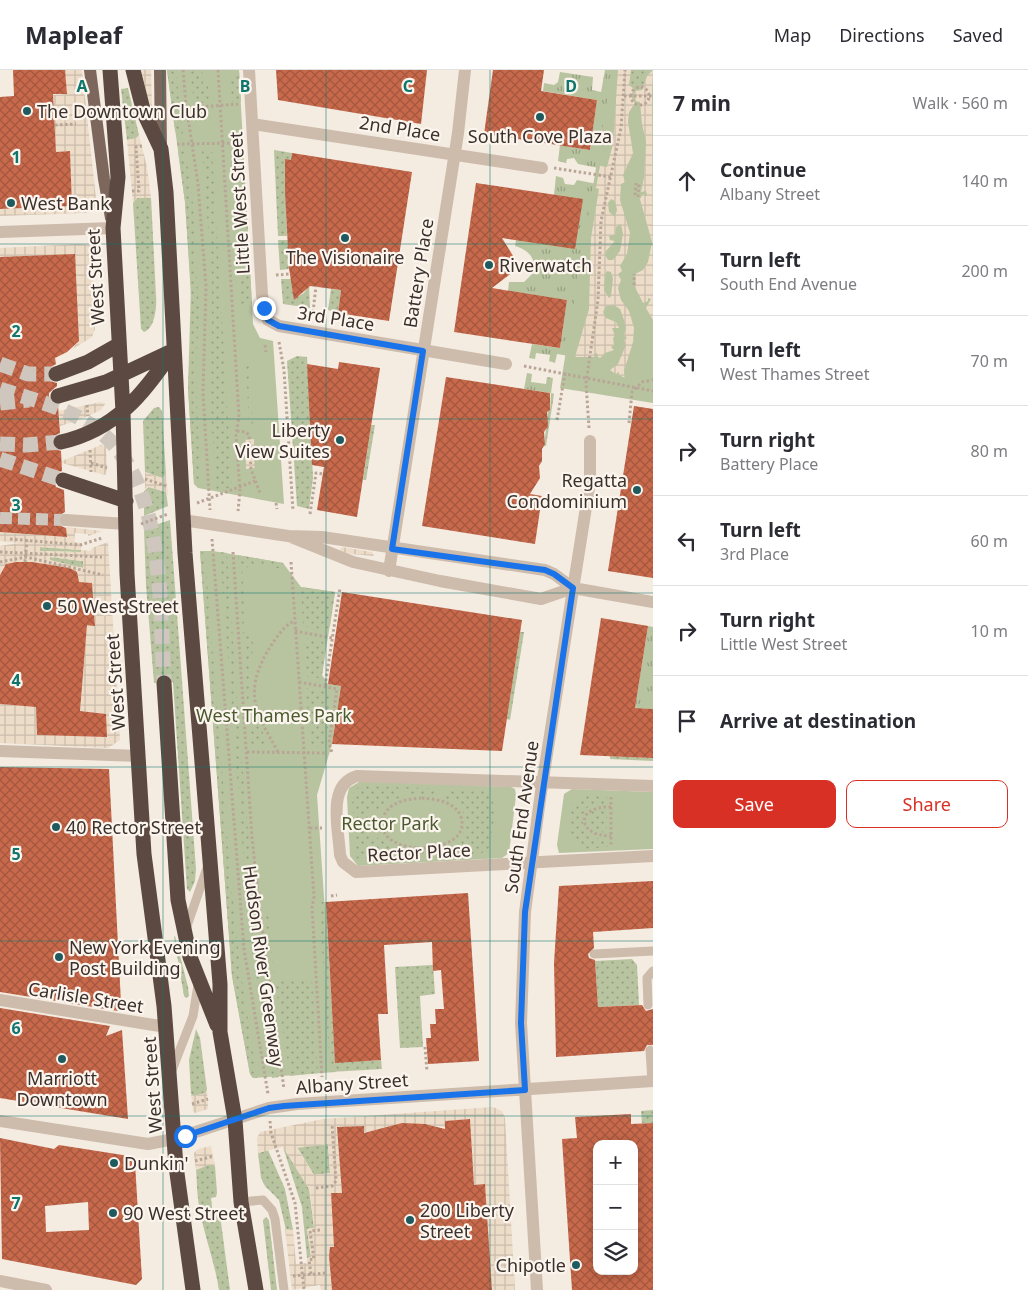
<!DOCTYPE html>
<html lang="en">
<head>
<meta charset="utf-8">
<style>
  :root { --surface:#fff; --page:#f2f2f3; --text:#2b2b33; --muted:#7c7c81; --line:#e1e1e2; --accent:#d93025 }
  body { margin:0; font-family:"Noto Sans",sans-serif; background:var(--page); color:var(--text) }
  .controls { position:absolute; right:15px; bottom:15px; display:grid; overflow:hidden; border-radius:10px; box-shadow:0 2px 12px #0003 }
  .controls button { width:45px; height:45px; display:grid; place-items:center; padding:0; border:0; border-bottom:1px solid var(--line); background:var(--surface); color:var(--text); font:25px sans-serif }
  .stop { position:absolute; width:15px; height:15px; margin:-11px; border:4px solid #1a73e8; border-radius:50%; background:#fff }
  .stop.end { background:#1a73e8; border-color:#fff; box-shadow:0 1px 5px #0008 }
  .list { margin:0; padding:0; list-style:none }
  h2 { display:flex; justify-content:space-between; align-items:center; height:65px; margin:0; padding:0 20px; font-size:21px }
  h2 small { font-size:16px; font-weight:400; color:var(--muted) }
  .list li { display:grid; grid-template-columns:32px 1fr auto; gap:15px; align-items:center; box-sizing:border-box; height:90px; padding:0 20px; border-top:1px solid var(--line) }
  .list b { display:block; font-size:19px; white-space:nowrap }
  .list p { margin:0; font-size:16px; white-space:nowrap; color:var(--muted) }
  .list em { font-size:16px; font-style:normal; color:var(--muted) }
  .actions { display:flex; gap:10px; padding:15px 20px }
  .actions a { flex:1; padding:11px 0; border:1px solid var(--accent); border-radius:10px; text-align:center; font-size:18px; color:var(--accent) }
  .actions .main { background:var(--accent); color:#fff }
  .icon { flex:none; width:28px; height:28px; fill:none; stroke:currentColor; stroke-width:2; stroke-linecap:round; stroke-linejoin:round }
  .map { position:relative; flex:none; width:653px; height:1220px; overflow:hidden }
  header { display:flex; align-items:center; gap:30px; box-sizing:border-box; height:70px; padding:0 25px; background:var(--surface); border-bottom:1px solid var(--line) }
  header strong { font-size:24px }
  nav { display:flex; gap:28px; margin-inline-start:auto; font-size:18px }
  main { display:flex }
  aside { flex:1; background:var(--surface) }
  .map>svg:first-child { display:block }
  .grass { fill:url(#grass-tufts) }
  .park { fill:#b8c4a0 }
  .garden { fill:url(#garden-dots) }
  .plaza { fill:url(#plaza-grid); fill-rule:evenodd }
  .building { fill:url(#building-cross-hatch); fill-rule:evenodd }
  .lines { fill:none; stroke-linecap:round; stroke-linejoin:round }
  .street-tunnel { stroke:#cfc6bd; stroke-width:12; stroke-dasharray:12 6; stroke-linecap:butt }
  .highway-tunnel { stroke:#cfc6bd; stroke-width:15; stroke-dasharray:15 8; stroke-linecap:butt }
  .path { stroke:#b9a596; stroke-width:3; stroke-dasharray:2.5 2.5; stroke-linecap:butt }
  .lane { stroke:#cdbbac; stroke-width:9 }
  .street { stroke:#cdbbac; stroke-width:12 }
  .primary { stroke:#7d675c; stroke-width:12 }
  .highway { stroke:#5c4a42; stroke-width:15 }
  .route { stroke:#1a73e8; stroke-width:6 }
  .grid { fill:none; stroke:#0f766e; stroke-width:1; stroke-opacity:0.55 }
  .poi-dot { fill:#1f5a5e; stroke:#fbf5ee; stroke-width:2 }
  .labels { text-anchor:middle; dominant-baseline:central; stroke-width:4.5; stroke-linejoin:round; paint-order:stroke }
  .poi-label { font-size:18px; fill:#3b302b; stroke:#fbf5ee; text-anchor:start }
  .street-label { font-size:18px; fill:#3b302b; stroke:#fbf5ee }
  .park-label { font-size:18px; fill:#4a5a2e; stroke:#fbf5ee }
  .grid-label { font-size:16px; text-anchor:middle; font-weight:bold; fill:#0f766e; stroke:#fbf5ee; stroke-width:4.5; stroke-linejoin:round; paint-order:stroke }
</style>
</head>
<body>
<header>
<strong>Mapleaf</strong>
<nav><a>Map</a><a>Directions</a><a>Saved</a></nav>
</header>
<main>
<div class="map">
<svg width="653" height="1220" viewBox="0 0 653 1220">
  <defs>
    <pattern id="grass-tufts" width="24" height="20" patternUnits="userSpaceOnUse" patternTransform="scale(1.25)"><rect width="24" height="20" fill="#b8c4a0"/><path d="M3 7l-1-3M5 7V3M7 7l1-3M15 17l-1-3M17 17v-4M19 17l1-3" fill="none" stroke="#97a083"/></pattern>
    <pattern id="garden-dots" width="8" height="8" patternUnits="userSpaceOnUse" patternTransform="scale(1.25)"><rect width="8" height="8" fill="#b8c4a0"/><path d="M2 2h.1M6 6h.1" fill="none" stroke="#97a083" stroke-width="1.8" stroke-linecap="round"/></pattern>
    <pattern id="plaza-grid" width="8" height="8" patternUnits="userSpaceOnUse" patternTransform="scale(1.25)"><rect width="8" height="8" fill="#ecdcc8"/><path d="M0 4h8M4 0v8" fill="none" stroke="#cbbdac"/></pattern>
    <pattern id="building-cross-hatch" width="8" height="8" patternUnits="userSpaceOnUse" patternTransform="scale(1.25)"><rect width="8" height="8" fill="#c8694b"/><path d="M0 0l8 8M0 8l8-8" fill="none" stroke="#a4573f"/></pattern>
  </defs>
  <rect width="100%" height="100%" fill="#f4ebe1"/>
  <path class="grass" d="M605,0H618L599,98L578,94L574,88L567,89L566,93L558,91L560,75L590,80L597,30L543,21L544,13L554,15L558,12L560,2L593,7L592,20L601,22Z
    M556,106L563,108L565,114L574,115L577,110L597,114L575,287L557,284L555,293L549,291L550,285L536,283L535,289L529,288L532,274L560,278L567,230L529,226L526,223L519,224L508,221L509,212H524L533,203C537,188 528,180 515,176L516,170L554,125Z
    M527,303L532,304L531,312L546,314L547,307L553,308L551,323L524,319Z
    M648,556L653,557V639L635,638Z"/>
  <path class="park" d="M167,0H239L253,254L260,268L273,271L284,434L198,418L194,414L188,318L192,241L185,132Z
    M612,0H653V333L560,318Z
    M200,481H213L283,493L301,517L335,522L322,605L328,614L341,616L332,674L317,725L336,1002L253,1008L250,1004L232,906Z
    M361,711L511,717L515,719L516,726L509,783L502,788L358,796L350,786L347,727L349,718Z
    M572,719L653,722V779L559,783L557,775L564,724Z"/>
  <path class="garden" d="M167,0H176L183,66L178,65L175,61Z
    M190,0H202L203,14L208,13L209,32L194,33Z
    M234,0H239L241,31L231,32L230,9L234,8Z
    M631,0H652L642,20H635L629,16Z
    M128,18L139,65L135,69L127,70L121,19Z
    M243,79L252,234H241L238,184L244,183L243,175H238L235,132H241L240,120H234L232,80Z
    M212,80L232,418L216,419L209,310L212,254V207L202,81Z
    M274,80L292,83L291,90H285L287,166H278Z
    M178,81H183L186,84L193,135L199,241L196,301L200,418L194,414L188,318L191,217L185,132Z
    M137,128H151L156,226C157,236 155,259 144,262L141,259L133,133Z
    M278,170H288L289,199L280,200Z
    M281,209H291L297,227L304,223L309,215L310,238L283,234Z
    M331,219L341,220L338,243L328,240Z
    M297,286L307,287L313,408L309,439L297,436L287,291Z
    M249,291L253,358H249L246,292Z
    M551,323L554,324L546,376H544L548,341L550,340Z
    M159,337L162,341L166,404L162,408L145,402L143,351L154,338Z
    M371,355H375L366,410H363Z
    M149,417L166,422L168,436L144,446V421Z
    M170,450L196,799L195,811L190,822L187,819L173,612L154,613L146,515L144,459Z
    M40,477L81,480V482L40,481Z
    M200,481L205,484L231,814L241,904L257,1008H253L250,1004L232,906Z
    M220,482L227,483C239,659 250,833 279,1007L272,1008L249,860Z
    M238,485L283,493L286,500L262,495L242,498L246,559L254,575L249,599L251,633L253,643L270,676L250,675Z
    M50,487L83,491V498L49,490Z
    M301,517L335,522L330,556L326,560L303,556Z
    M520,562H524L510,650L507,649Z
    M304,568L322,571L326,575L322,605L319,608L307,607Z
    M306,618L327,621L332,625L325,677L310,676Z
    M610,686L653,688V691L610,689Z
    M362,716L398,717L401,727L395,730L393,728L383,735L385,738L381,742L370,736L366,754L371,771L382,766L386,770L384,773L394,779L396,777L402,779L400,790L359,791L356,787L352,726L355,719Z
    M406,717L437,719L436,726L408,725Z
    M445,719L484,721L485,723L492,726L493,733L496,734L490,777L478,786L447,787L443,778L450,776L452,778L461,772L459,770C468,759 469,747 459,737L460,734L450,728L448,730L443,728Z
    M585,725L607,726V734L590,735C582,742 581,752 585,762L595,768L608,769V777L583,779L582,777L575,775L571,767L568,766L572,734Z
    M607,739V763L595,761L589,753L590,743L594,740Z
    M436,780L439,788L408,790L410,781Z
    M319,832H326L335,992L381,990L382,999L330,1002Z
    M264,841H268L274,912L312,909L318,1003L290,1006Z
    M175,866L188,917L189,926L186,928L184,926L174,867Z
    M632,889L637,895L639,935L598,937L595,891Z
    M433,895L435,924L420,926L423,977L400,978L395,897Z
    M196,959L200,968L207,1020L205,1023L194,1026L191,1024L189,990Z
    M653,1040V1053H642L641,1041Z
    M328,1074L330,1103L314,1105L297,1077Z
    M283,1077L309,1118L314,1158L307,1159L311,1187L307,1188L302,1137Z
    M268,1080L285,1119L293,1160H286L279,1130L265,1116L261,1108L258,1083Z
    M212,1094L215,1096L217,1123L216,1127L211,1128L213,1145H220L230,1220H219C215,1193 205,1168 200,1141C197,1127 197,1113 196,1098Z
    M266,1147L269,1150L277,1220H271L263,1150Z"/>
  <path class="plaza" d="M65,0H82L97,138L87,143L0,146V139L72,136L70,81L56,82L53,25L67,24Z
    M141,0H151L152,39L147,25Z
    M618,0H631L629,15L634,19L631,26L635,33L629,42L628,52L633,83L623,105L625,112L621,114L620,130L630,163L627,184L620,196L622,201L618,204L621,210L618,218L621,230L629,241L634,258L633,272L624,301L625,308L619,305V302L616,304L610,300L618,294L626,275L624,270L627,268L624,265L626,258L624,250L620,239L614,235L606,236L603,242L606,248L616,252L619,258H612L615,266L613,268L614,275L611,277L614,280L605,283L600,288L598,287L597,283L594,284L595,287H575L589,239L591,168L599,119L596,118L600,96L607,97L613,74ZM611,129L615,131L617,140L615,147L609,142L608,133ZM621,154L623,164L620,181L613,190H608L605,185L606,181L615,171L610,170L609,166L615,165L616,157ZM607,201L611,202L613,209L611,226L609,228L604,220L605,204Z
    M653,0L652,22L653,250L646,238L651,229L648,228V231L643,233L635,217V204L643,200L648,192L652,172L640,129L643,124L646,126L647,124L646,121L641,122L644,108L646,71L642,54L640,32L635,31L634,24L635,21L642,20L647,6Z
    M139,65L147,97L151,128H137L133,133L127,70L137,68Z
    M79,174L90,175L92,181L95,259L92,267L71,280L79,271L77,236L0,187V178Z
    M101,332L105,334L101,340L79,350L60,356L59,341Z
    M254,369L255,398L246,399L245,370Z
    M101,375L106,377L107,401L105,405L62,393V391Z
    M145,402L162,408L166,404L168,425L166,422L149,417L145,419Z
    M66,457L102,461L88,466V464L75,463L74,472L82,473L81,480L91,481L92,478L108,472L120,670L108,678L0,673V634L36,637L38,665L107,667L106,644L80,641L87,555H95L92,513L79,512L74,499L32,492L9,493L3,497L0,504V476L19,473L0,471V462L66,467ZM40,477L81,480V482L40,481ZM50,487L83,491V498L50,490Z
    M342,477L372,482L374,486L351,484L342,482L340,479Z
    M207,1020L208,1039L195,1043L193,1041L191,1024L194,1026L205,1023Z
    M493,1037L502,1041L505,1048L515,1220H492L485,1114L474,1115L470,1049L445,1051V1057L402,1053L376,1061L364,1062L363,1056L338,1058L342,1123L331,1124L334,1177H330L329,1186L332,1220H321L320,1215L292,1220L285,1159L293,1160L296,1194L307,1193V1188L311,1187L307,1159L314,1158L310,1121L283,1077L258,1083L257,1068L260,1062L323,1049ZM328,1074L330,1103L314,1105L297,1078Z
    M211,1076L215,1096L212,1094L196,1100L194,1083L198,1079Z"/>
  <path class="building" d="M13,0H65L67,24H53L56,82L70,81L72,136L0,139V27L14,26Z
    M276,0H427L421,54L278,30Z
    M493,0H544L541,21L597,30L590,80L484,64Z
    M292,83L412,102L389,251L338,243L341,220L310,216L294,230L289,198L285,122V89L291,90Z
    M476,113L583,129L575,179L502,168L515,189L513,202L492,218L567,230L560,278L454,262Z
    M75,184L79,271L67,282L55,288L56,294L49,298L47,303L50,311L57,313V316L49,323V328L52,333L58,335L60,363L54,366L52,374L55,379L61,381L62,401L56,403L54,411L56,417L64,420L65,442L60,445L58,450L61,456L66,458L67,467L0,462V187Z
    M339,292L380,298L357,447L317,440L324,397L312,395L307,294L338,299Z
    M446,307L550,323V340L547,342L548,356L544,362L545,374L542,379V391L539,396L540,408L530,424L542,426L535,474L422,456Z
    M634,336L653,339V508L608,501Z
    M16,492H32L70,498L77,502L79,512L92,513L95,556L87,555L80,641L106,644L107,667L37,665L36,637L0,634V505L6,494Z
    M342,522L522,550L502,681L332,674L341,616L328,614Z
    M601,548L648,556L635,638L653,639V688L580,685Z
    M0,697L109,699L121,933L118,941L0,922Z
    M653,811V858L593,862L594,878L588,884L589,888L595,890L598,937L642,935L646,941L653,939V975H647L644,981L556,987L554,893L559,816Z
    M468,823L479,991L428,994L426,968H431L430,954H436L435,939H444L441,900L433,901L432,872L384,875L388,944H378L381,990L335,993L326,832Z
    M0,938L110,956L106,966L122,960L128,1049L0,1028Z
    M631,1044V1054L653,1053V1220H572L562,1069L577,1068L575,1047ZM597,1074H634V1201H597Z
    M470,1049L474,1115L485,1114L492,1220H332L329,1186L330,1177H334L331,1123H342L337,1057L364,1056V1063L402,1053L425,1054L445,1059V1051Z
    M0,1068L54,1079L59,1075L129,1086L135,1093L142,1209L136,1215L2,1189ZM88,1132L89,1160L46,1162L45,1136Z"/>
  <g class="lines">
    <path class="street-tunnel" d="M0,448L66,450"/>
    <path class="highway-tunnel" d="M0,294L28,304H56
      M0,319C30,329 61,336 88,353C167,402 159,533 164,613
      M0,333L29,330
      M0,374L26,375L61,372
      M0,389L63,410"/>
    <path class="path" d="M183,0L186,34L198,114L206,217L203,323L210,440
      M218,0L239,347L236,365L240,421L238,441
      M631 26a9 9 0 1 1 18 0a9 9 0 1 1-18 0Z
      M624,26H653
      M186,38L238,34
      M55,55L76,54
      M177,74L240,73
      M554,98L611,107
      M132,121H139L136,77L142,76
      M635,125L636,113
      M638,127L639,113
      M276,205L290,204
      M634,215V204
      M313,242L316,216
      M279,272L284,300L293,441
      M265,275L266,282
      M524,296L653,321
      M87,335L88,346
      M557,350L565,303
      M629,353L632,322L642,312L653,310
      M589,358L586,313L598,230L601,151L621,58L625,0
      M237,361L246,362L249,365L251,399L260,423
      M90,380L91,402
      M91,393L107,398
      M145,409L166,416
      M197,433L255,411
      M276,433L277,439
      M310,444L316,403L323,404
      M141,454L168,444
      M10,469L80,475L102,468
      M212,469L244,879L268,1024
      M0,482L102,487
      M233,482L252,768L260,842L284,1019
      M0,492L26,487L103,505
      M25,492L27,470
      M291,492L314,827L312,837L322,1007
      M295,561L332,568
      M299,612L337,619L329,673L332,683
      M325,616L340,518
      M247,682L326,683
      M278,682C257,644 243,625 267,582C274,571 282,557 294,551
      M611,727V776
      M422,728C436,729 456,732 461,747C474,787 372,789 383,748C388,732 407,729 422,728Z
      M611,737C574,736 577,766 611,766
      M310,758H322
      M331,826L337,825
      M425,977L427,1001
      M192,1034L208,1029
      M270,1051L271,1063L295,1133L304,1220
      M195,1091L214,1086
      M316,1118L332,1116L336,1111L332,1054
      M311,1204L309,1190L314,1189L310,1161L320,1160
      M293,1206L325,1203"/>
    <path class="lane" d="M187,856L207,798
      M594,884L653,881
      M648,935L647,908L653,901
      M650,980L652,1012
      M172,1000L193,946L198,915
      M241,1132L263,1130L272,1140L275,1149L284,1220"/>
    <path class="street" d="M249,0L262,225L268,250L279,256L506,294
      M252,54L542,98
      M0,162L113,158
      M66,450L126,454
      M183,450L288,466L322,467L545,500L554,504L573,518L653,532
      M291,467L353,492L440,511L541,529L573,518
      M389,501L458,63L465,0
      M0,681L139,686
      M653,716L357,706C326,715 339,760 340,785L343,792L356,802L653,786
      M0,930L166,957
      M0,1051L148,1074L174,1069L269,1038L297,1034L653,1011
      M0,1211L46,1220
      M537,1220L521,953L525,842L541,722L590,412V371"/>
    <path class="primary" d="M90,0L104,109L111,148
      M160,0L161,79"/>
    <path class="highway" d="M110,0L118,107L113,158L123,342L127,504L144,784L164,936L176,1096L193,1220
      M133,0L144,43L161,79L166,122L185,483L220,914V962L235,1050L241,1132L256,1220
      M56,304L88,292L118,275
      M58,326L106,312L172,281
      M61,372C115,360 144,324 173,280
      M63,410L126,431
      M164,613L178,830L190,887L217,955"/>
  </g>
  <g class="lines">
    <path class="route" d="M185,1066L269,1038L284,1036L525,1020L521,953L525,842L573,518L554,504L545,500L392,479L423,281L279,256L268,250L264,238"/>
  </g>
  <path class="grid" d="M163,0V1220M326,0V1220M490,0V1220M0,174H653M0,349H653M0,523H653M0,697H653M0,871H653M0,1046H653"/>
  <g class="poi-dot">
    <circle cx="27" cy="41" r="5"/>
    <circle cx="540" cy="47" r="5"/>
    <circle cx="11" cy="133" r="5"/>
    <circle cx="345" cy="168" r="5"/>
    <circle cx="489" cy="195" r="5"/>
    <circle cx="340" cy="370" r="5"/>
    <circle cx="637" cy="420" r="5"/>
    <circle cx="47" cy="536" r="5"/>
    <circle cx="56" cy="757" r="5"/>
    <circle cx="59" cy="887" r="5"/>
    <circle cx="62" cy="989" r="5"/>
    <circle cx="114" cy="1093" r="5"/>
    <circle cx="113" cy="1143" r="5"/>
    <circle cx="410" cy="1150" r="5"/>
    <circle cx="576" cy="1195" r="5"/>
  </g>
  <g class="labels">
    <g class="poi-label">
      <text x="37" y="41">The Downtown Club</text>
      <text x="540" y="66" text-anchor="middle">South Cove Plaza</text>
      <text x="21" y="133">West Bank</text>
      <text x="345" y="187" text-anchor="middle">The Visionaire</text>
      <text x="499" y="195">Riverwatch</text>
      <text x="330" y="360" text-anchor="end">Liberty<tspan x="330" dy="21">View Suites</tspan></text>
      <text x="627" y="410" text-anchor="end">Regatta<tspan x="627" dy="21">Condominium</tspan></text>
      <text x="57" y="536">50 West Street</text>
      <text x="66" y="757">40 Rector Street</text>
      <text x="69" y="877">New York Evening<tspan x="69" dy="21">Post Building</tspan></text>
      <text x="62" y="1008" text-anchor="middle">Marriott<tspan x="62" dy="21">Downtown</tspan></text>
      <text x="124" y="1093">Dunkin'</text>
      <text x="420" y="1140">200 Liberty<tspan x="420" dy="21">Street</tspan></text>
      <text x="123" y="1143">90 West Street</text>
      <text x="566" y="1195" text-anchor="end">Chipotle</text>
    </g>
    <g class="street-label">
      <text transform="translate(400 58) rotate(9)">2nd Place</text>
      <text transform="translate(239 133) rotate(-93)">Little West Street</text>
      <text transform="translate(418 203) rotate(-81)">Battery Place</text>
      <text transform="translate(95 207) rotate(-93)">West Street</text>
      <text transform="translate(336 248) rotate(9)">3rd Place</text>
      <text transform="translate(115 612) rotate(-94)">West Street</text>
      <text transform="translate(521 747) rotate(-82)">South End Avenue</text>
      <text transform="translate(419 782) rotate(-3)">Rector Place</text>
      <text transform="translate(264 896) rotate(82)">Hudson River Greenway</text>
      <text transform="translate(86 927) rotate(9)">Carlisle Street</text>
      <text transform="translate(352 1013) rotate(-4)">Albany Street</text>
      <text transform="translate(152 1015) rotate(-94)">West Street</text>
    </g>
    <g class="park-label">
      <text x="274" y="645">West Thames Park</text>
      <text x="390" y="753">Rector Park</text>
    </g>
  </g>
  <g class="grid-label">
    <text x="82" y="22">A</text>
    <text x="245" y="22">B</text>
    <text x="408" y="22">C</text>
    <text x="571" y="22">D</text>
    <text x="16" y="93">1</text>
    <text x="16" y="267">2</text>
    <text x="16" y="441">3</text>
    <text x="16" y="616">4</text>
    <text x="16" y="790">5</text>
    <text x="16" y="964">6</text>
    <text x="16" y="1139">7</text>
  </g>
</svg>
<div class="controls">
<button>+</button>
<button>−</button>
<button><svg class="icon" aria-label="layers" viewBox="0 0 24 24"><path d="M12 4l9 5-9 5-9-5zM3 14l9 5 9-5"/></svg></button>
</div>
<div class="stop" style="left:185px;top:1066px"></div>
<div class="stop end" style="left:264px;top:238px"></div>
</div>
<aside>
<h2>7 min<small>Walk · 560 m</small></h2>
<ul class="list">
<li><svg class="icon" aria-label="ahead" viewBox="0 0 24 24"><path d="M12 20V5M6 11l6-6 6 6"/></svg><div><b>Continue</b><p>Albany Street</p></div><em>140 m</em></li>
<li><svg class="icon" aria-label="left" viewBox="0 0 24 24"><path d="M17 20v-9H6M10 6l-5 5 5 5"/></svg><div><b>Turn left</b><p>South End Avenue</p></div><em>200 m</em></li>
<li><svg class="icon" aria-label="left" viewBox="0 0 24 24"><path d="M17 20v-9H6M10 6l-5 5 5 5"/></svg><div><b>Turn left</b><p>West Thames Street</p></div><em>70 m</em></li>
<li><svg class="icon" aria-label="right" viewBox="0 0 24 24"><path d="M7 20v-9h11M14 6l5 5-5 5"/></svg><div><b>Turn right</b><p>Battery Place</p></div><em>80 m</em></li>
<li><svg class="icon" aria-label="left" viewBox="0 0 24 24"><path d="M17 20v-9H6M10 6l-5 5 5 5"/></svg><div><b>Turn left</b><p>3rd Place</p></div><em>60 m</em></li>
<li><svg class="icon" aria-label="right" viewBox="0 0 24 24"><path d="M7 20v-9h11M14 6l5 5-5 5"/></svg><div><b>Turn right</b><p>Little West Street</p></div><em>10 m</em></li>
<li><svg class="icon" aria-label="arrive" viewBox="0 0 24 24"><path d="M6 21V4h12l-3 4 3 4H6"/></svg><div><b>Arrive at destination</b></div></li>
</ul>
<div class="actions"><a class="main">Save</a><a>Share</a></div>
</aside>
</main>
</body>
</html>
